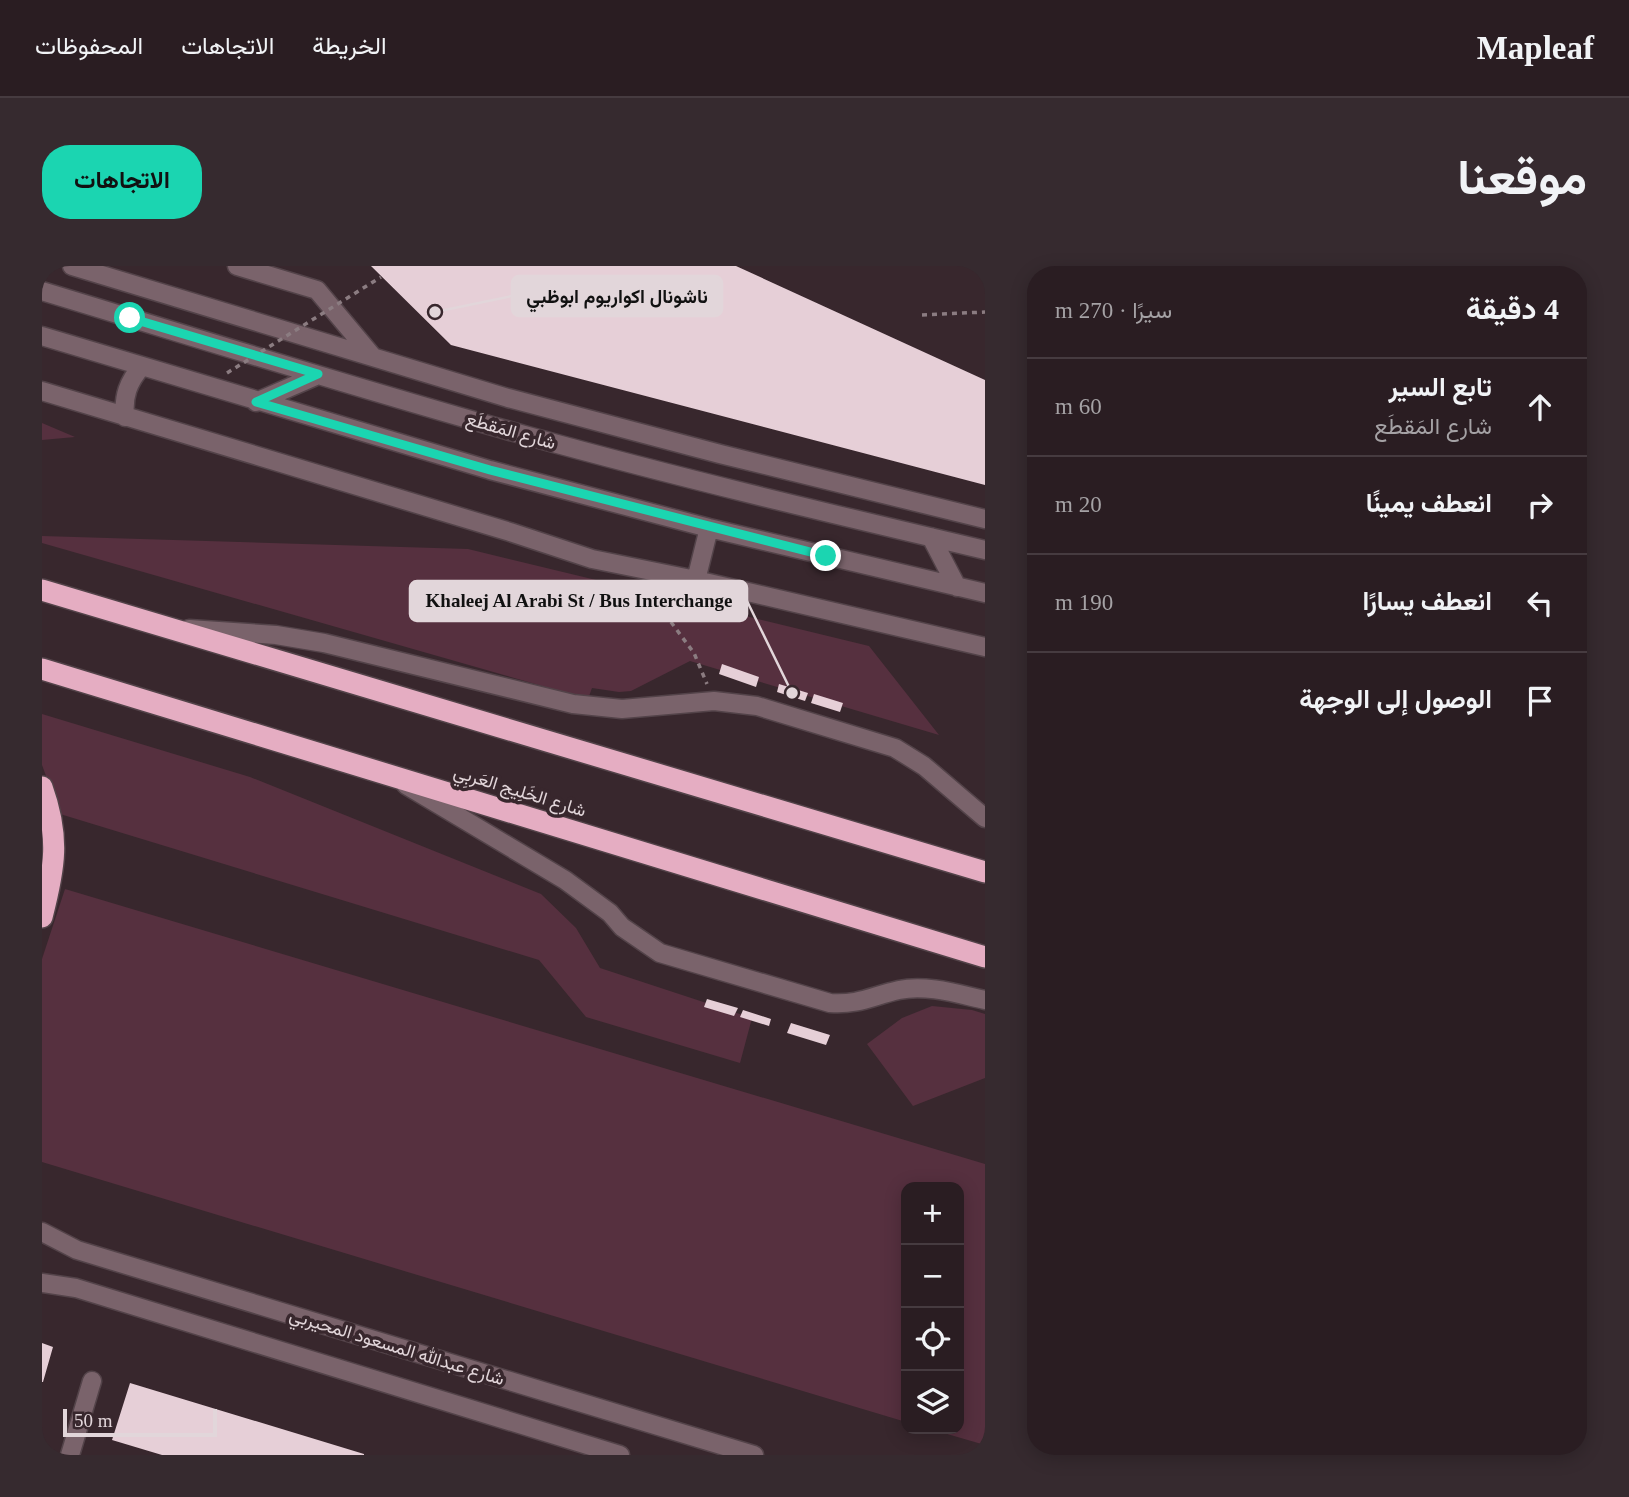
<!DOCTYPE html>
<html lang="ar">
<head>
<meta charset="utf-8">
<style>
  :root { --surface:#2a1d22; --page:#362a2f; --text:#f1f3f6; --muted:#a5a2a5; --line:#463b40; --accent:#1bd5b1 }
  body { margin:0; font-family:"Times New Roman",Vazirmatn,serif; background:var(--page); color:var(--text); direction:rtl }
  .controls { position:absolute; right:21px; bottom:21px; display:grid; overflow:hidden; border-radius:14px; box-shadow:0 4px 18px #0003 }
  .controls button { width:63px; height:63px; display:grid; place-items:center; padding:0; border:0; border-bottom:2px solid var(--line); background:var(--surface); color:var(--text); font:35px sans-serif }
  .scale { position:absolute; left:21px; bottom:18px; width:154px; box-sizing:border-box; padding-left:7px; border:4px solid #e2d6da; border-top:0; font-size:19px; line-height:24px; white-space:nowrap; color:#e2d6da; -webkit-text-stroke:5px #38272d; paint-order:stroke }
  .stop { position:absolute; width:21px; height:21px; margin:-16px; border:5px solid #1bd5b1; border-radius:50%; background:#fff }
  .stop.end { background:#1bd5b1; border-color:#fff; box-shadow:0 2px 7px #0008 }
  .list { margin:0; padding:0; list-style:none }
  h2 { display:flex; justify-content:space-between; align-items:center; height:91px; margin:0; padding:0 28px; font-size:30px }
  h2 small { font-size:23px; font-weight:400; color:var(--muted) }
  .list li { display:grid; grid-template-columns:46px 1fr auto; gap:21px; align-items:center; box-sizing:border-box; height:98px; padding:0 28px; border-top:2px solid var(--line) }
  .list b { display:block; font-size:26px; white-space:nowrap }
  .list p { margin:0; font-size:23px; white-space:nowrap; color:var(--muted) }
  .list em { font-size:23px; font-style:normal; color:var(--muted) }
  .icon { flex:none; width:38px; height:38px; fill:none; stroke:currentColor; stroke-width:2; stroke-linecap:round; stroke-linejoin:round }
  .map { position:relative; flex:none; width:943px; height:1189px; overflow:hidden; direction:ltr; border-radius:28px }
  header { display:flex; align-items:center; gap:42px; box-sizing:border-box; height:98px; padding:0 35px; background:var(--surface); border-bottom:2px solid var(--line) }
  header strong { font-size:33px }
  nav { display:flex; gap:38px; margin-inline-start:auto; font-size:24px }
  .intro { display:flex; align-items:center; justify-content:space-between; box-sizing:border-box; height:168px; padding:0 42px }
  h1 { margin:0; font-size:49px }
  .button { padding:18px 32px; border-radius:28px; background:var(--accent); color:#111; font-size:24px; font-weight:700 }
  main { display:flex; gap:42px; padding:0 42px }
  aside { flex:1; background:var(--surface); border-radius:28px; box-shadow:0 4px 18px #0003 }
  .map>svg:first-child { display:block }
  .green { fill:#56303f }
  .building { fill:#e6cfd7 }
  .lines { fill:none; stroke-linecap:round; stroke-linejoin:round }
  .minor-casing { stroke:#534349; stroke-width:21 }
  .highway-casing { stroke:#534349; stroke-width:24 }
  .path { stroke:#8b7c81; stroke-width:3.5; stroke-dasharray:5 5; stroke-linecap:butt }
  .minor { stroke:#7a636b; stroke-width:18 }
  .highway { stroke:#e5adc2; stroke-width:21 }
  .path-bridge { stroke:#8b7c81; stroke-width:3.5; stroke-dasharray:5 5; stroke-linecap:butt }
  .route { stroke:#1bd5b1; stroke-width:9 }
  .labels { text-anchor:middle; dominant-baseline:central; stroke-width:7; stroke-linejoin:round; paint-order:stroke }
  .street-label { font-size:18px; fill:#e2d6da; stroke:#38272d }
  .leader { fill:none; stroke:#e2d6da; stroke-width:2.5 }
  .callout-dot { fill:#e2d6da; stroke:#38272d; stroke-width:2.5 }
  .callout { fill:#e2d6da; stroke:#e2d6da; stroke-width:2.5 }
  .callout-label { font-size:19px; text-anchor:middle; font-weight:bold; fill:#111 }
</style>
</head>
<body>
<header>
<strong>Mapleaf</strong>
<nav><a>الخريطة</a><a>الاتجاهات</a><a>المحفوظات</a></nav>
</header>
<div class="intro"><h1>موقعنا</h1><a class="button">الاتجاهات</a></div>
<main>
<aside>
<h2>4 دقيقة<small>سيرًا · 270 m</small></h2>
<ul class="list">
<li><svg class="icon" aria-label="ahead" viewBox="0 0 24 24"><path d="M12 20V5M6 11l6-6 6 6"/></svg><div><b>تابع السير</b><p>شارع المَقطَع</p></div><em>60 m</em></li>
<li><svg class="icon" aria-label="right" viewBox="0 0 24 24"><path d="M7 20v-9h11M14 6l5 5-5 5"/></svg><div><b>انعطف يمينًا</b></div><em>20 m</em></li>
<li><svg class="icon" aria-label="left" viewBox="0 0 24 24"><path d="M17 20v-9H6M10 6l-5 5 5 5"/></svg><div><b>انعطف يسارًا</b></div><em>190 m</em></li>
<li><svg class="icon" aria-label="arrive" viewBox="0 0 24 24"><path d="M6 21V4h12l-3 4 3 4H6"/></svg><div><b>الوصول إلى الوجهة</b></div></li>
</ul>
</aside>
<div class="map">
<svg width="943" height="1189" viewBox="0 0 943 1189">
  <rect width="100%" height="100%" fill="#38272d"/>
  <path class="green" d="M0,157L33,171L0,174Z
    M0,270L426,283L827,380L897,469L648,395L589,425L577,426L550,422L546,433L0,277Z
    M0,448L208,511L499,628L534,662L558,702L710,752L698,797L544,751L497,694L18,548L0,499Z
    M23,623L943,898V1179L888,1163H917V921H864V1156L0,896V693Z
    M890,740L930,744L943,748V812L871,840L825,778L860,752Z"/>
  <path class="building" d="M329,0H694L943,114V219L409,79Z
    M680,398L717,411L714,421L677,408Z
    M737,418L766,427L763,435L735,426Z
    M772,428L801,437L798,446L769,437Z
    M665,733L696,742L692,750L662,741Z
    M701,744L729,753L727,760L698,751Z
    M749,757L788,769L784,779L745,767Z
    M0,1077L11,1081L1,1116H0Z
    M88,1117L322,1188V1189H120L70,1174Z"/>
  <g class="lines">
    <defs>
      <path id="minor" d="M30,0L466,132L678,188L943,253
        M195,0L275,24L331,91
        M0,25C162,74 323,125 486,170C638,212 790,248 943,284
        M0,70L448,204L667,262L943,327
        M0,125L468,266L550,293L654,314L943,381
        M214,136L276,109
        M83,151C81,130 86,116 100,100
        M889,271L915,321
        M654,314L667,262
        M147,363L234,369L282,377L531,438L580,443L672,435L715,440L853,482L882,500L943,552
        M364,519L523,614L568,647L580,661L618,687L788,737C817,739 830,730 857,724C884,718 916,728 943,734
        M0,966L35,984L712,1189
        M0,1017L34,1022L578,1189
        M28,1189L50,1115"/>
      <path id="highway" d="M0,324L943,606
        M0,403L943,691
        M0,521C18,571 13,601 0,651"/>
    </defs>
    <use href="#minor" class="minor-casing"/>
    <use href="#highway" class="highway-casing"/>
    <path class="path" d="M880,49L943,46
      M605,324L652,387L665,418"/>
    <use href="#minor" class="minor"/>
    <use href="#highway" class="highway"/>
    <path class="path-bridge" d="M185,107L339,11"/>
  </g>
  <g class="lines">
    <path class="route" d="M88,52L276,108L214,136L448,204L784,290"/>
  </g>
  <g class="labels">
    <g class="street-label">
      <text transform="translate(469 165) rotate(16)">شارع المَقطَع</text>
      <text transform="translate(478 525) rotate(17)">شارع الخَلِيج العَربِي</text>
      <text transform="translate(355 1081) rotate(17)">شارع عبدالله المسعود المحيربي</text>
    </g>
  </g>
  <path class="leader" d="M393 46L470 30M750 427L705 335"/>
  <g class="callout-dot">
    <circle cx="393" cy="46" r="7"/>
    <circle cx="750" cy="427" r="7"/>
  </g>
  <g class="callout">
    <rect x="470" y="10" width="210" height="40" rx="7"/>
    <rect x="368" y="315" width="337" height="40" rx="7"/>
  </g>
  <g class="callout-label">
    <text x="575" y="37">ناشونال اكواريوم ابوظبي</text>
    <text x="537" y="341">Khaleej Al Arabi St / Bus Interchange</text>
  </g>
</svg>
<div class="controls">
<button>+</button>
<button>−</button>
<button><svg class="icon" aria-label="locate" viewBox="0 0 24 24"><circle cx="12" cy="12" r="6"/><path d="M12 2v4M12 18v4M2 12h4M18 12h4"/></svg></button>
<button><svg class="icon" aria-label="layers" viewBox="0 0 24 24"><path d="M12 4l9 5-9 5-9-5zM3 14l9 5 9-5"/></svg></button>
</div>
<div class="scale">50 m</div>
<div class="stop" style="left:88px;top:52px"></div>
<div class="stop end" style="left:784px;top:290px"></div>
</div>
</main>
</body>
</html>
